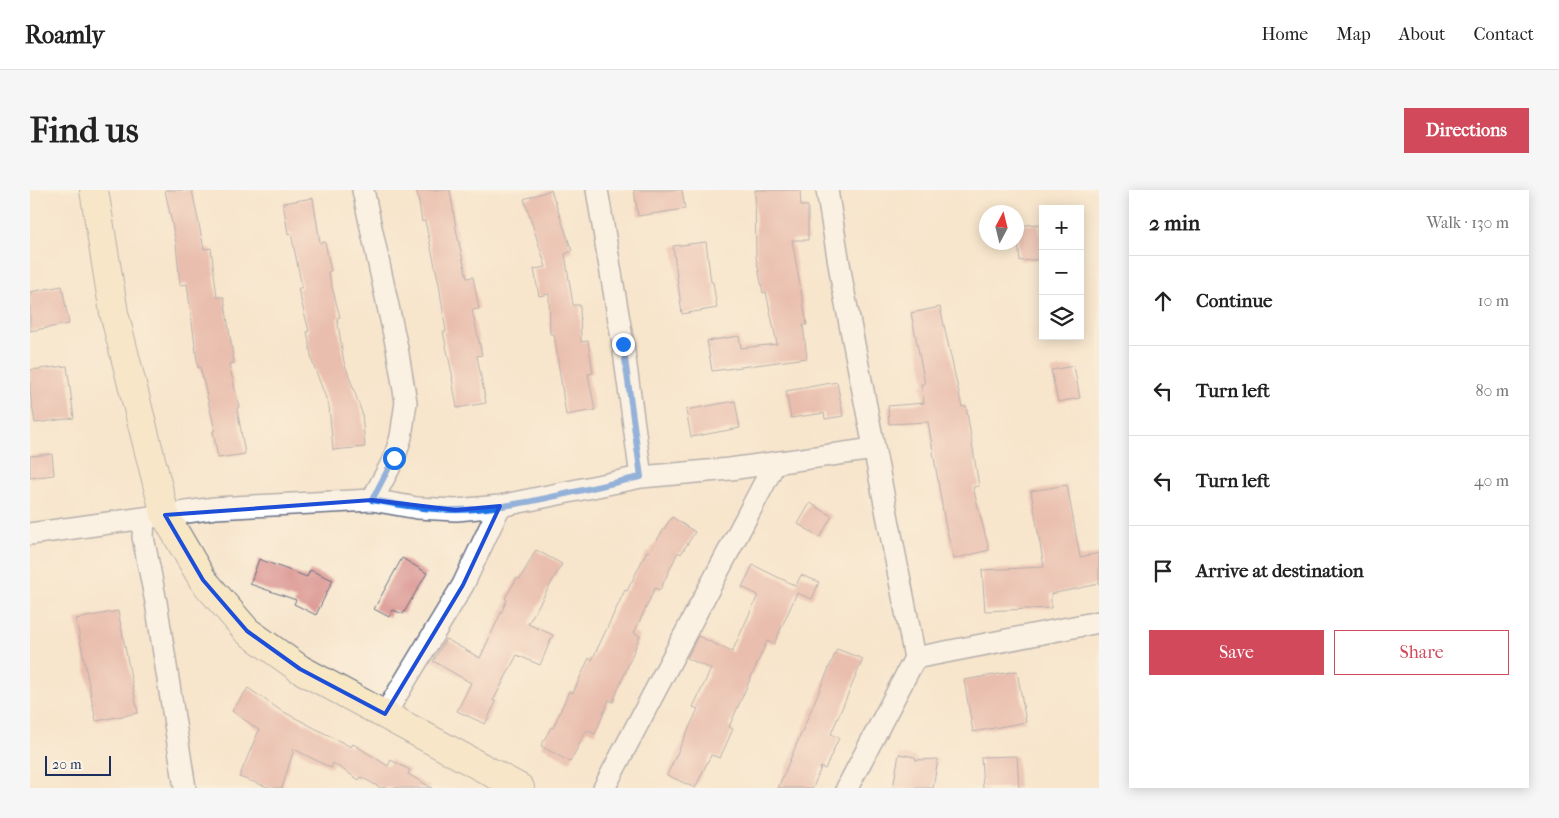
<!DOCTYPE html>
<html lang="en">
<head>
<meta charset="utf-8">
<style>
  :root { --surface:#fff; --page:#f6f6f6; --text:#222; --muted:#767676; --line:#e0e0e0; --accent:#d1495b }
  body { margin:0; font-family:"IM FELL French Canon",serif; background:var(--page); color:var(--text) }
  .controls { position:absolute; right:15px; top:15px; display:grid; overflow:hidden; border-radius:0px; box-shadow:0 2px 12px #0003 }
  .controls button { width:45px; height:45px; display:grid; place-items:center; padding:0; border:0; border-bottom:1px solid var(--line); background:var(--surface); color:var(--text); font:25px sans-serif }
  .compass { position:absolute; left:949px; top:15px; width:45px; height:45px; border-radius:50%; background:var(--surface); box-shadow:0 2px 12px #0003; rotate:7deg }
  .scale { position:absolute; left:15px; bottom:12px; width:66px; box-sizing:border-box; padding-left:5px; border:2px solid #1b2f5e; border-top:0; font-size:14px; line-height:18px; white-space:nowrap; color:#1b2f5e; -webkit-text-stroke:4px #fcf5e5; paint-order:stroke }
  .stop { position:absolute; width:15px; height:15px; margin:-11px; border:4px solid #1a73e8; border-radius:50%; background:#fff }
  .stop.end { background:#1a73e8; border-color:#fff; box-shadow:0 1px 5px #0008 }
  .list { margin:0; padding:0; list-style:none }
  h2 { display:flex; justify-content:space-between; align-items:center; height:65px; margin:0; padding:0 20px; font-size:21px }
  h2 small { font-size:16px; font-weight:400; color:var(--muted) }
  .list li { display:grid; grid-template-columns:32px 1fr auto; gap:15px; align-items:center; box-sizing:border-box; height:90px; padding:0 20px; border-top:1px solid var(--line) }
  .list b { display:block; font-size:19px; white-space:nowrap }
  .list em { font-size:16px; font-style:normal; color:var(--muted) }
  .actions { display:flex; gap:10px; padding:15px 20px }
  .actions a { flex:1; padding:11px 0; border:1px solid var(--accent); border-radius:0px; text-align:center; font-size:18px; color:var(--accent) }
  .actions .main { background:var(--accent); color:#fff }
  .icon { flex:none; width:28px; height:28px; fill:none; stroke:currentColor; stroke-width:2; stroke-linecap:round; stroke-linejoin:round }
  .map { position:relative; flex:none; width:1069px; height:598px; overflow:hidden; border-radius:0px }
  header { display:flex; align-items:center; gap:30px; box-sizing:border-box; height:70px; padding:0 25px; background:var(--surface); border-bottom:1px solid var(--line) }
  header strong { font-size:24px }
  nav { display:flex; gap:28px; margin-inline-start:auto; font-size:18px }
  .intro { display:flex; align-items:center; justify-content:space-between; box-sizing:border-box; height:120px; padding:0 30px }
  h1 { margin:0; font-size:35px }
  .button { padding:12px 22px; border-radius:0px; background:var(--accent); color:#fff; font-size:18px; font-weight:700 }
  main { display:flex; gap:30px; padding:0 30px }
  aside { flex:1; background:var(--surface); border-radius:0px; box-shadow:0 2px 12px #0003 }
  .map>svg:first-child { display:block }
  .building { fill:#d88e8b }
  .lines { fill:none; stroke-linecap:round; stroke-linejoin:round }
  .minor-casing { stroke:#686f84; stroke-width:24 }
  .secondary-casing { stroke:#686f84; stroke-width:30 }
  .minor { stroke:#fff; stroke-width:21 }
  .secondary { stroke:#f7e8c3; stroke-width:28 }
  .route { stroke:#1a73e8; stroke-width:6 }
  .marked { fill:none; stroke:#1d4ed8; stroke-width:4; stroke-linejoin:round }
</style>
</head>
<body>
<header>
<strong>Roamly</strong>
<nav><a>Home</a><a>Map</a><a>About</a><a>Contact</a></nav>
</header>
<div class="intro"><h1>Find us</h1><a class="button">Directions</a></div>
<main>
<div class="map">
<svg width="1069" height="598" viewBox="0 0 1069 598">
  <rect width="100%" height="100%" fill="#fcf5e5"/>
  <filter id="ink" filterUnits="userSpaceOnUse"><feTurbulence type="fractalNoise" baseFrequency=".02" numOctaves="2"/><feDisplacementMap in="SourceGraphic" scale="10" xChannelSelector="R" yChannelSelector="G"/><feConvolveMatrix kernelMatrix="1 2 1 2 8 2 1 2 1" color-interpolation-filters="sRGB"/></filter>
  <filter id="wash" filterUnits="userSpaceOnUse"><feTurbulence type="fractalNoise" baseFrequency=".0096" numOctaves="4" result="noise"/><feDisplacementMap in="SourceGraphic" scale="20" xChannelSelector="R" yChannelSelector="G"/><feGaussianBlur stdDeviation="1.12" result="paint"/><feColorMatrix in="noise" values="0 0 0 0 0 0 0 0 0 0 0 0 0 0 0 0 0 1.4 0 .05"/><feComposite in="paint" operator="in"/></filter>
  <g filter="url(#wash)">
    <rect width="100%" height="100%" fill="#f7e5cc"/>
    <g id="blocks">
      <path class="building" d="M135,0H162L174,59L181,58L187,107H194L204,173L199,174L209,217L207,218L215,264L188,268L183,241L185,240L170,177L168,178L157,94L150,95L146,53Z
        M397,0H420L427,44L437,88L443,87L449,119L442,120L452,165L447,166L456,213L427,218L422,188H423L413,142H416L409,94L395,31L392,32L387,1Z
        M521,0L542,61L535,64L543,115H550L551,152L558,151L563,183L558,184L565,220L536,225L524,144H520L519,104L509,106L504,79L516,77L494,9Z
        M604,0H652L655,19L608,26Z
        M725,0H770L771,16H778V50H762L777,135H773L777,168L682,181L677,151L709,146L711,158L747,154L736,102L733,103L726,67Z
        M283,8L290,53L295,52L301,81L298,82L310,127L307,128L314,172L332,223L335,257L303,260L299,216L282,171L277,141H279L268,99L272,97L261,43L258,44L253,13Z
        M1009,34L1013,69L990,71L986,36Z
        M676,52L681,92H683L687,118L652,124L643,56Z
        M32,96L39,134L0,141V102Z
        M910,117L932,217L936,216L949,296L943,297L959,360L924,369L915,333L898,232L859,234L858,216L894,213L891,194H895L881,123Z
        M37,176L44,228L5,233L0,202V180Z
        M1044,176L1050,208L1028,212L1021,180Z
        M807,192L813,226L795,229L794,223L761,228L756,201Z
        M705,211L710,238L661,247L656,220Z
        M22,264L24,285L0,288V266Z
        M1037,295L1050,367L1069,363V394L1021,404V418L955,421L952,380L1014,377L1001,301Z
        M780,313L802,326L790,347L768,334Z
        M642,327L665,342L651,364L648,362L630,400L625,398L604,443L610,446L583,512L579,510L565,544L557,540L540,572L511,556L521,537L523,538L539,501L543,503L559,468L562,470L595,400L597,401L617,361L619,362Z
        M506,360L532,374L498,434L523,445L510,475L487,465L463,511L466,512L455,534L427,521L441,493L403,471L416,449L450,468L477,410L475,408L487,388L490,389Z
        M372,368L397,383L373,424L363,420L359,427L344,419Z
        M229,369L277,387L280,380L303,390L286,425L264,414L266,410L220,394Z
        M723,375L766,396L771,385L789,392L782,409L767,403L744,454L737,451L699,537L703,539L690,568L681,565L665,598L637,585L668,519L663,517L681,479L657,468L668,446L702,462L728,405L712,397Z
        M88,421L108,523L66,531L46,429Z
        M807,459L833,469L801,544L809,548L795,579L791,577L783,598H748Z
        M987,481L996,532L943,542L934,490Z
        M218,498L250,520L321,557L323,554L358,576L361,570L380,580L378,584L402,598H351L331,587L329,590L303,573L301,578L264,559L252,598H241L209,587L229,540L202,521Z
        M869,564L885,567L886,570L908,569L903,598H863Z
        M987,566L989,598H953L951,567Z"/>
    </g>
  </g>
  <g filter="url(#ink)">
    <use href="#blocks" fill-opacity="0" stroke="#686f84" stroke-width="1"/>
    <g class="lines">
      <defs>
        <path id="minor" d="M333,0L367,158L376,212L371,247L364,269L342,310
          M567,0L593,154L611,287
          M797,0L813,98L885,468
          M0,344L114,328
          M355,524L433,395L470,316
          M155,598L126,412L113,347L114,328L185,318L342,310L387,318L426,320L470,316L611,287L700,279L844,259
          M574,598L745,273
          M817,598L885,468L1069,432"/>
        <path id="secondary" d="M64,0L84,123L135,325L173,390L217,441L270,479L490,598"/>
      </defs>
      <use href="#minor" class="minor-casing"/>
      <use href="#secondary" class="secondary-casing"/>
      <use href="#minor" class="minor"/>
      <use href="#secondary" class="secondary"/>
    </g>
  </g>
  <g class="lines" filter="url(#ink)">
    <path class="route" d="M364,268L342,310C370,315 398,320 426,320C486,319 552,299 611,287L593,154"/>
  </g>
  <path d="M0 0H1069V598H0ZM342,310L426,320L470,316L433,395L355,524L270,479L217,441L173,390L135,325Z" fill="#f7e5cc" fill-opacity=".55" fill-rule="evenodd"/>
  <path class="marked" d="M342,310L426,320L470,316L433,395L355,524L270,479L217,441L173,390L135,325Z"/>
</svg>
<div class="controls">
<button>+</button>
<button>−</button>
<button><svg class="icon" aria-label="layers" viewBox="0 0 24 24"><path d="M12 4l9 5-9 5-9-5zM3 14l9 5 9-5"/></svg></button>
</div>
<svg class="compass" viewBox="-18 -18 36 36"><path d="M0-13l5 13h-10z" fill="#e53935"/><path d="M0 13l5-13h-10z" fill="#767676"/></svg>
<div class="scale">20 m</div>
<div class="stop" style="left:364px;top:268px"></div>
<div class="stop end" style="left:593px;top:154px"></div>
</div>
<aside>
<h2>2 min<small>Walk · 130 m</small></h2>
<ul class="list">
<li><svg class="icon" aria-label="ahead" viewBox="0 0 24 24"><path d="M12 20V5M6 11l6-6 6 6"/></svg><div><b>Continue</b></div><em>10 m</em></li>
<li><svg class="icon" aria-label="left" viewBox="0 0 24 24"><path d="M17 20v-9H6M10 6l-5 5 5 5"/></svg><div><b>Turn left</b></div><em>80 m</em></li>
<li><svg class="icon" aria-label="left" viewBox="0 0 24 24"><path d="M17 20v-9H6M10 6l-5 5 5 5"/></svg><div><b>Turn left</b></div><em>40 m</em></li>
<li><svg class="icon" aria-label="arrive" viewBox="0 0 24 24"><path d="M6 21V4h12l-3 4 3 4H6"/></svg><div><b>Arrive at destination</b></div></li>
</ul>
<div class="actions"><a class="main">Save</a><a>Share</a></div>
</aside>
</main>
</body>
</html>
